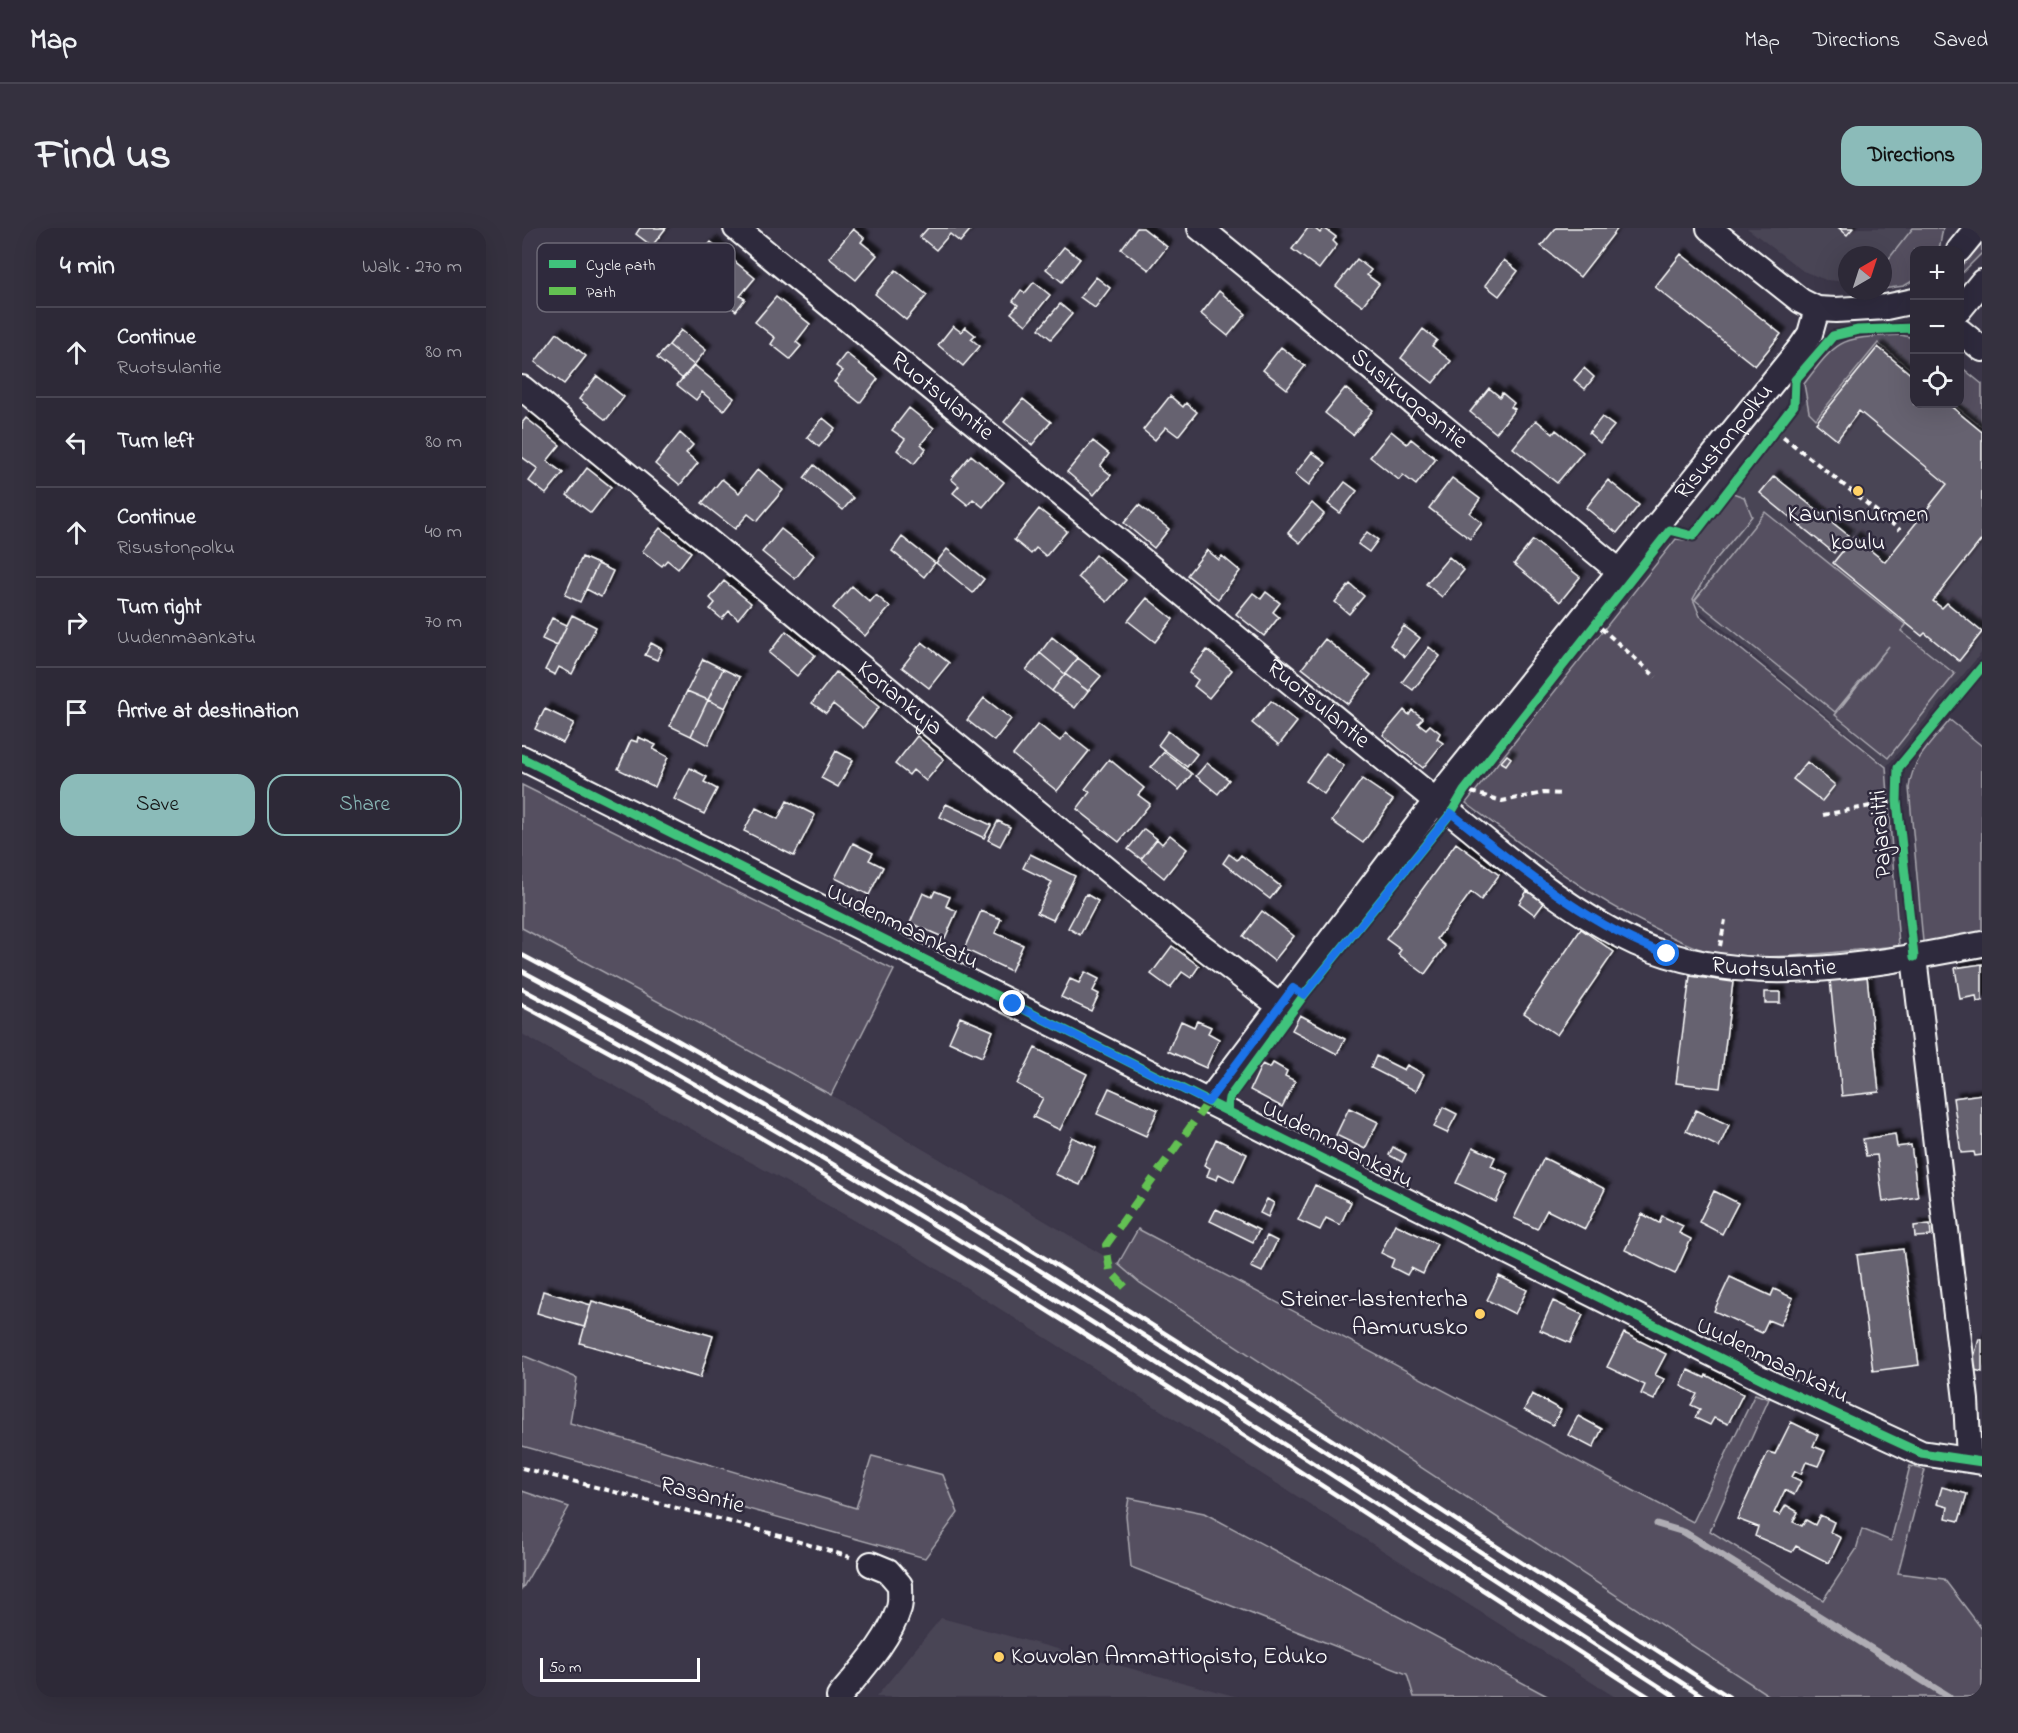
<!DOCTYPE html>
<html lang="en">
<head>
<meta charset="utf-8">
<style>
  :root { --surface:#2d2937; --page:#35313f; --text:#f1f3f6; --muted:#a7a6ad; --line:#484552; --accent:#8bbbb9 }
  body { margin:0; font-family:"Indie Flower",sans-serif; background:var(--page); color:var(--text) }
  .controls { position:absolute; right:18px; top:18px; display:grid; overflow:hidden; border-radius:12px; box-shadow:0 6px 24px #0002 }
  .controls button { width:54px; height:54px; display:grid; place-items:center; padding:0; border:0; border-bottom:2px solid var(--line); background:var(--surface); color:var(--text); font:30px sans-serif }
  .compass { position:absolute; left:1316px; top:18px; width:54px; height:54px; border-radius:50%; background:var(--surface); box-shadow:0 6px 24px #0002; rotate:39deg }
  .scale { position:absolute; left:18px; bottom:15px; width:160px; box-sizing:border-box; padding-left:6px; border:3px solid #fff; border-top:0; font-size:16px; line-height:21px; white-space:nowrap; color:#fff; -webkit-text-stroke:4px #2f2a3d; paint-order:stroke }
  .stop { position:absolute; width:18px; height:18px; margin:-14px; border:4px solid #1a73e8; border-radius:50%; background:#fff }
  .stop.end { background:#1a73e8; border-color:#fff; box-shadow:0 2px 6px #0008 }
  .list { margin:0; padding:0; list-style:none }
  h2 { display:flex; justify-content:space-between; align-items:center; height:78px; margin:0; padding:0 24px; font-size:26px }
  h2 small { font-size:20px; font-weight:400; color:var(--muted) }
  .list li { display:grid; grid-template-columns:39px 1fr auto; gap:18px; align-items:center; box-sizing:border-box; height:90px; padding:0 24px; border-top:2px solid var(--line) }
  .list b { display:block; font-size:22px; white-space:nowrap }
  .list p { margin:0; font-size:20px; white-space:nowrap; color:var(--muted) }
  .list em { font-size:20px; font-style:normal; color:var(--muted) }
  .actions { display:flex; gap:12px; padding:18px 24px }
  .actions a { flex:1; padding:14px 0; border:2px solid var(--accent); border-radius:18px; text-align:center; font-size:21px; color:var(--accent) }
  .actions .main { background:var(--accent); color:#111 }
  .icon { flex:none; width:33px; height:33px; fill:none; stroke:currentColor; stroke-width:2; stroke-linecap:round; stroke-linejoin:round }
  .map { position:relative; flex:none; width:1460px; height:1469px; overflow:hidden; border-radius:18px }
  header { display:flex; align-items:center; gap:36px; box-sizing:border-box; height:84px; padding:0 30px; background:var(--surface); border-bottom:2px solid var(--line) }
  header strong { font-size:28px }
  nav { display:flex; gap:33px; margin-inline-start:auto; font-size:21px }
  .intro { display:flex; align-items:center; justify-content:space-between; box-sizing:border-box; height:144px; padding:0 36px }
  h1 { margin:0; font-size:42px }
  .button { padding:15px 27px; border-radius:18px; background:var(--accent); color:#111; font-size:21px; font-weight:700 }
  main { display:flex; gap:36px; padding:0 36px }
  aside { flex:1; background:var(--surface); border-radius:18px; box-shadow:0 6px 24px #0002 }
  .map>svg:first-child { display:block }
  .built { fill:#494455 }
  .green { fill:#555060; stroke:#aaa8b0; stroke-width:1.5 }
  .lines { fill:none; stroke-linecap:round; stroke-linejoin:round }
  .stream { stroke:#afadb4; stroke-width:7 }
  .building { fill:#666270; stroke:#fff; stroke-width:1.5; filter:url(#shadow) }
  .minor-casing { stroke:#fff; stroke-width:28 }
  .path { stroke:#fff; stroke-width:4; stroke-dasharray:6 4.5; stroke-linecap:butt }
  .minor { stroke:#2f2a3d; stroke-width:24 }
  .rail { stroke:#fff; stroke-width:4.5 }
  .quiet { stroke:#63c152; stroke-width:8; stroke-dasharray:15 8; stroke-linecap:butt }
  .cycleway-casing { stroke:#2f2a3d; stroke-width:13 }
  .cycleway { stroke:#40c37c; stroke-width:9 }
  .route { stroke:#1a73e8; stroke-width:8 }
  .poi-dot { fill:#ffd166; stroke:#2f2a3d; stroke-width:2 }
  .labels { text-anchor:middle; dominant-baseline:central; stroke-width:5; stroke-linejoin:round; paint-order:stroke }
  .street-label { font-size:24px; fill:#fff; stroke:#2f2a3d }
  .poi-label { font-size:24px; fill:#fff; stroke:#2f2a3d }
  .key { fill:#2f2a3d; stroke:#6d6a77; stroke-width:1.5 }
  .key-label { font-size:16px; fill:#fff }
</style>
</head>
<body>
<header>
<strong>Map</strong>
<nav><a>Map</a><a>Directions</a><a>Saved</a></nav>
</header>
<div class="intro"><h1>Find us</h1><a class="button">Directions</a></div>
<main>
<aside>
<h2>4 min<small>Walk · 270 m</small></h2>
<ul class="list">
<li><svg class="icon" aria-label="ahead" viewBox="0 0 24 24"><path d="M12 20V5M6 11l6-6 6 6"/></svg><div><b>Continue</b><p>Ruotsulantie</p></div><em>80 m</em></li>
<li><svg class="icon" aria-label="left" viewBox="0 0 24 24"><path d="M17 20v-9H6M10 6l-5 5 5 5"/></svg><div><b>Turn left</b></div><em>80 m</em></li>
<li><svg class="icon" aria-label="ahead" viewBox="0 0 24 24"><path d="M12 20V5M6 11l6-6 6 6"/></svg><div><b>Continue</b><p>Risustonpolku</p></div><em>40 m</em></li>
<li><svg class="icon" aria-label="right" viewBox="0 0 24 24"><path d="M7 20v-9h11M14 6l5 5-5 5"/></svg><div><b>Turn right</b><p>Uudenmaankatu</p></div><em>70 m</em></li>
<li><svg class="icon" aria-label="arrive" viewBox="0 0 24 24"><path d="M6 21V4h12l-3 4 3 4H6"/></svg><div><b>Arrive at destination</b></div></li>
</ul>
<div class="actions"><a class="main">Save</a><a>Share</a></div>
</aside>
<div class="map">
<svg width="1460" height="1469" viewBox="0 0 1460 1469">
  <defs>
    <filter id="shadow"><feDropShadow dx="5.5" dy="-5.5" stdDeviation="1.5" flood-color="#0009"/></filter>
  </defs>
  <rect width="100%" height="100%" fill="#3c3749"/>
  <filter id="ink" filterUnits="userSpaceOnUse"><feTurbulence type="fractalNoise" baseFrequency=".0167" numOctaves="2"/><feDisplacementMap in="SourceGraphic" scale="12" xChannelSelector="R" yChannelSelector="G"/><feConvolveMatrix kernelMatrix="1 2 1 2 8 2 1 2 1" color-interpolation-filters="sRGB"/></filter>
  <g filter="url(#ink)">
    <path class="built" d="M1225,0H1391L1361,38V27H1325V54L1304,52L1281,43Z
      M1392,116V176H1438L1460,159V424L1365,538L1141,351L1328,117Z
      M0,700L309,867L596,1036L618,1055L1249,1469H1093L380,1019L0,806Z
      M419,1390L716,1469H354Z"/>
    <path class="green" d="M1391,0H1421L1417,22H1392V52L1382,58L1361,61V38Z
      M1460,15V25L1438,47V39Z
      M1379,107L1392,110V144L1356,115L1294,191L1287,184L1282,156C1319,107 1318,111 1379,107Z
      M1438,138L1460,156V199L1431,176H1438Z
      M1208,264L1222,269L1230,288L1191,335L1171,371L1178,388L1364,539L1377,718C1321,722 1239,737 1185,723C1166,718 1148,708 1130,699C1063,666 1004,620 944,575L1154,311L1170,313Z
      M1243,284L1384,397L1379,403L1433,446L1366,530L1313,487L1367,418L1313,484L1173,372Z
      M1428,492L1460,518V704L1401,714L1387,560C1390,531 1411,513 1428,492Z
      M0,557L372,742L309,867L0,700Z
      M616,1001L1171,1294L1233,1166L1247,1171L1188,1303L1301,1372L1334,1322L1340,1301L1369,1313L1388,1238L1403,1242L1376,1345L1422,1351L1460,1401V1469H1249L618,1055L596,1036Z
      M0,1127L55,1150L48,1195L334,1280L350,1228L421,1247L436,1285L403,1330L0,1218Z
      M0,1263L47,1279L0,1361Z
      M607,1270L682,1285L1027,1469H892L885,1446L609,1339L604,1287Z"/>
    <g class="lines">
      <path class="stream" d="M1135,1296L1162,1304L1427,1469"/>
    </g>
    <path class="building" d="M118,0H144L130,18L114,6Z
      M406,0H448L449,1L438,14L428,6L414,22L398,9Z
      M615,0H621L645,19L627,42L599,21Z
      M786,0H792L798,5L802,0L814,9L811,13L815,17L797,41L770,21Z
      M1034,0H1096L1058,49L1019,18Z
      M1317,0H1331L1325,7Z
      M331,1L342,10L339,14L355,27L334,52L307,30Z
      M189,14L233,50L218,68L223,71L214,83L196,68L199,63L169,38Z
      M542,19L558,31L540,54L524,41Z
      M1159,26L1259,106L1233,138L1133,59Z
      M835,31L849,42L845,47L857,56L840,78L814,58Z
      M982,32L996,43L977,68L963,57Z
      M374,42L405,67L384,92L353,66Z
      M574,49L588,60L573,80L558,69Z
      M512,54L528,67L504,97L489,85L496,77L491,73L499,62L503,65Z
      M697,63L724,86L706,108L679,86Z
      M254,69L288,96L274,114L279,118L268,131L249,116L253,110L233,94Z
      M538,76L550,86L529,111L517,101Z
      M431,98L439,104L443,99L453,107L449,111L458,118L441,138L416,117Z
      M901,101L915,112L910,118L929,133L911,155L879,130Z
      M159,102L184,122L172,137L147,117Z
      M35,105L64,128L42,156L13,134Z
      M147,117L172,137L161,151L135,130Z
      M759,119L783,138L765,161L741,142Z
      M1356,119L1392,149V176H1426L1460,204V311L1411,373L1420,380L1425,375L1460,404L1437,433L1403,405L1400,408L1311,335L1332,309L1363,334L1425,256L1337,183L1315,212L1294,195Z
      M324,125L356,151L338,175L312,154L321,143L314,138Z
      M172,137L212,170L202,183L180,164L174,172L155,157Z
      M1062,140L1072,149L1063,161L1052,152Z
      M75,148L102,169L84,192L57,171Z
      M823,160L851,182L831,207L803,185Z
      M967,160L978,169L980,165L992,175L989,179L993,181L974,205L948,184Z
      M648,168L661,179L664,175L675,184L656,208L644,199L633,212L621,202Z
      M501,171L529,194L510,217L482,194Z
      M387,180L412,200L399,216L404,221L392,236L375,222L383,211L370,202Z
      M1080,189L1092,198L1078,215L1067,205Z
      M4,190L38,217L25,233L41,245L24,266L7,253L16,241L0,229V195Z
      M301,190L313,200L297,219L285,209Z
      M1014,192L1031,206L1034,202L1061,224L1035,255L991,220Z
      M869,203L885,216L889,211L914,231L894,257L881,247L877,252L848,229Z
      M158,205L171,217L164,225L176,235L158,257L133,236Z
      M571,213L587,226L578,238L589,247L572,267L545,244Z
      M790,224L804,235L787,257L773,246Z
      M449,227L482,254L461,279L451,271L446,277L431,265L437,258L429,251Z
      M292,237L331,270L321,282L282,250Z
      M65,240L89,259L69,285L45,267Z
      M236,241L261,262L235,293L226,286L213,301L180,275L200,251L217,265Z
      M1252,248L1326,307L1312,325L1238,265Z
      M930,250L958,271L948,285L960,295L948,311L907,280Z
      M1086,252L1117,277L1095,305L1064,280Z
      M823,254L835,263L818,285L806,276Z
      M790,275L802,286L778,315L766,305Z
      M617,277L647,301L632,320L602,295Z
      M517,281L545,303L524,328L514,320L509,326L492,312Z
      M138,300L169,324L156,341L145,332L140,338L120,323Z
      M259,301L292,327L273,351L240,324Z
      M845,304L856,312L847,324L836,316Z
      M380,309L413,335L402,349L370,323Z
      M1011,312L1058,349L1038,374L992,336Z
      M425,321L462,351L451,365L414,335Z
      M685,322L697,332L700,328L718,343L696,371L665,347Z
      M574,327L604,352L585,374L556,349Z
      M60,329L76,336L58,374L43,367Z
      M927,329L942,342L920,369L904,356Z
      M76,336L91,343L79,369L64,361Z
      M202,353L229,375L216,391L207,383L200,391L188,381L193,375L188,370Z
      M828,356L842,368L827,386L813,374Z
      M330,358L348,374L354,367L368,379L343,408L311,380Z
      M744,364L758,375L751,384L757,389L742,408L714,386L731,365L739,371Z
      M625,370L651,391L633,414L606,393Z
      M50,387L74,399L50,446L37,439L33,447L23,442Z
      M30,390L45,397L35,418L20,411Z
      M882,398L898,410L883,429L868,417Z
      M264,403L293,427L275,448L247,425Z
      M530,409L556,430L543,446L518,425Z
      M803,411L849,447L826,476L780,440Z
      M400,414L427,435L407,460L380,439Z
      M129,415L140,421L135,432L123,427Z
      M907,419L918,428L891,462L880,454Z
      M685,422L710,442L687,470L672,458L676,452L667,445Z
      M518,425L543,446L530,463L504,442Z
      M556,430L579,448L566,463L543,446Z
      M181,431L201,441L186,472L165,463Z
      M201,441L218,449L203,480L186,472Z
      M314,444L357,479L341,500L311,476L304,485L290,475Z
      M543,446L566,463L553,480L530,463Z
      M165,463L186,472L169,508L148,498Z
      M462,470L489,491L472,513L445,492Z
      M186,472L203,480L186,517L169,508Z
      M749,473L775,494L757,517L730,495Z
      M23,481L52,495L41,515L13,501Z
      M882,482L887,487L890,482L901,490L896,495L904,501L908,497L918,505L915,511L921,515L901,540L861,507Z
      M516,496L538,513L544,505L567,523L535,563L491,527Z
      M646,503L675,526L665,539L636,517Z
      M395,508L422,531L404,553L391,542L387,547L373,536Z
      M116,509L134,517L131,521L146,529L133,559L96,541L109,512L115,514Z
      M314,523L331,532L316,559L299,550Z
      M642,524L670,546L657,562L629,539Z
      M804,525L822,538L802,566L784,553Z
      M985,527L989,530L984,537L979,534Z
      M587,531L622,560L616,567L628,576L597,614L555,581L568,564L563,561Z
      M1285,534L1313,557L1300,573L1271,551Z
      M685,535L707,552L696,566L674,548Z
      M168,540L185,549L182,554L195,561L182,586L152,571Z
      M840,551L871,572L841,615L810,593Z
      M265,573L293,587L272,628L222,603L234,580L256,591Z
      M424,576L469,597L462,610L418,589Z
      M476,593L488,599L478,618L466,612Z
      M622,601L635,611L619,631L606,621Z
      M648,607L665,621L642,650L619,631L635,611L640,616Z
      M331,615L351,625L347,632L361,639L347,667L313,650Z
      M934,615L977,647L959,672L949,664L915,711L923,718L903,746L876,726L879,722L864,711Z
      M508,626L553,648L531,692L515,685L530,654L501,640Z
      M707,626L715,632L719,627L758,658L748,671L701,635Z
      M413,663L428,669L424,678L435,683L423,710L388,695L401,665L410,669Z
      M1005,663L1022,675L1013,687L997,675Z
      M564,666L576,673L558,707L546,700Z
      M459,683L479,691L473,705L501,717L489,743L442,721Z
      M740,683L772,708L752,733L721,708Z
      M1059,701L1092,724L1035,807L1002,785Z
      M650,718L677,738L669,750L660,744L648,760L629,746Z
      M1460,736V773L1455,774L1454,768L1438,771L1433,740Z
      M563,744L577,751L571,763L577,766L569,783L539,769L548,751L557,755Z
      M1168,748L1211,754L1198,860L1154,855Z
      M1345,748L1357,864L1320,868L1308,752Z
      M1243,764H1258V775H1243Z
      M778,787L823,811L815,826L770,802Z
      M438,789L471,803L460,829L427,814Z
      M659,793L672,799L675,793L689,799L686,805L697,811L684,840L646,823Z
      M513,820L565,846L538,902L511,889L521,870L495,856Z
      M854,828L882,842L885,837L902,846L894,863L849,840Z
      M751,835L765,843L763,848L773,853L760,879L728,862L740,836L748,840Z
      M587,860L636,882L624,908L575,886Z
      M1460,866V927L1453,928L1452,924L1439,925L1431,870Z
      M921,879L935,886L925,905L912,899Z
      M827,880L856,894L843,921L814,907Z
      M1174,882L1207,897L1197,919L1164,903Z
      M1373,906L1375,919L1389,917L1396,969L1361,974L1355,927L1344,928L1341,911Z
      M550,909L574,920L558,957L533,946Z
      M694,911L725,926L712,954L697,946L695,952L685,948L688,940L682,937Z
      M871,919L884,926L880,934L867,927Z
      M951,919L973,929L969,938L987,946L974,974L934,955Z
      M1022,930L1083,961L1063,1001L1025,982L1015,1001L992,990Z
      M793,957L829,974L818,997L804,990L798,1002L776,992Z
      M1192,963L1216,975L1200,1006L1177,994Z
      M745,971L752,975L746,989L738,985Z
      M694,981L737,1002L731,1014L688,993Z
      M1120,986L1137,995L1140,988L1161,998L1157,1005L1169,1011L1153,1046L1103,1022Z
      M873,996L915,1016L901,1046L889,1040L885,1047L869,1039L872,1031L859,1025Z
      M1408,996L1409,1008L1393,1009L1392,998Z
      M745,1008L755,1013L740,1044L729,1039Z
      M1381,1021L1397,1137L1351,1143L1335,1027Z
      M977,1048L1005,1062L993,1086L965,1072Z
      M1208,1049L1249,1068L1252,1061L1271,1070L1258,1097L1246,1092L1240,1105L1192,1083Z
      M21,1063L69,1077L62,1099L15,1085Z
      M70,1073L191,1108L178,1150L58,1115Z
      M1031,1073L1061,1087L1048,1115L1018,1102Z
      M1102,1105L1144,1126L1133,1147L1142,1151L1132,1172L1119,1166L1123,1157L1085,1139Z
      M1457,1111L1460,1112V1144L1449,1141L1448,1128L1452,1129Z
      M1166,1142L1183,1150L1184,1147L1221,1166L1206,1196L1192,1190L1188,1197L1173,1190L1178,1181L1169,1177L1175,1166L1159,1158Z
      M1010,1166L1039,1182L1031,1197L1002,1182Z
      M1056,1188L1080,1201L1071,1220L1046,1207Z
      M1269,1194L1296,1207L1291,1218L1303,1223L1296,1238L1284,1234L1279,1246L1273,1243L1270,1249L1279,1253L1272,1267L1263,1262L1252,1285L1258,1287L1264,1277L1276,1284L1271,1294L1280,1298L1284,1292L1293,1297L1298,1287L1312,1294L1308,1304L1319,1310L1307,1335L1274,1318L1270,1324L1233,1308L1236,1299L1215,1291L1246,1224L1253,1226Z
      M1420,1259L1445,1266L1437,1293L1424,1290L1426,1279L1415,1276Z"/>
    <g class="lines">
      <defs>
        <g id="minor">
          <path id="s1" d="M214,0L914,573C977,622 1040,681 1114,715C1222,763 1349,737 1460,716"/>
          <path id="s2" d="M678,0L1097,343"/>
          <path d="M1187,0L1279,73L1295,81L1314,82L1364,79L1392,73"/>
          <path d="M1437,22L1455,0"/>
          <path d="M1438,81L1460,54"/>
          <path d="M1438,103L1460,121"/>
          <path id="s3" d="M0,160L656,700L758,778"/>
          <path d="M0,530L1254,1158L1399,1225L1460,1234"/>
          <path d="M1392,729L1444,1172L1447,1231"/>
          <path id="s4" d="M686,874L929,553L1279,119L1288,106L1295,81"/>
          <path d="M317,1469C338,1443 367,1413 377,1380C379,1373 378,1364 378,1357L366,1343L349,1336"/>
        </g>
      </defs>
      <use href="#minor" class="minor-casing"/>
      <path class="path" d="M1253,202L1378,302
        M1079,400L1134,449
        M949,564L980,573L1022,565L1041,566
        M1301,587L1375,573
        M1198,718L1203,692
        M0,1240L221,1297L328,1329"/>
      <use href="#minor" class="minor"/>
      <path class="rail" d="M0,727C417,949 810,1213 1207,1469
        M0,743C409,959 794,1218 1182,1469
        M0,761C399,973 774,1225 1154,1469
        M0,777C390,983 756,1231 1127,1469"/>
      <path class="quiet" d="M603,1059L588,1043L584,1017L686,874"/>
      <defs>
        <path id="cycleway" d="M0,530L1254,1158L1399,1225L1460,1234
          M1392,729L1375,573L1376,540L1460,439
          M705,883L707,870L782,767L929,585L942,563L1148,302L1171,308L1272,177L1273,152L1311,108L1336,102L1392,100"/>
      </defs>
      <use href="#cycleway" class="cycleway-casing"/>
      <use href="#cycleway" class="cycleway"/>
    </g>
  </g>
  <g class="lines" filter="url(#ink)">
    <path class="route" d="M491,776L686,874L771,760L782,767L929,585C996,638 1063,696 1145,726"/>
  </g>
  <g class="poi-dot">
    <circle cx="1336" cy="263" r="6"/>
    <circle cx="958" cy="1086" r="6"/>
    <circle cx="477" cy="1429" r="6"/>
  </g>
  <g class="labels">
    <g class="street-label">
      <text stroke="none"><textPath href="#s1" startOffset="266">Ruotsulantie</textPath></text>
      <text stroke="none"><textPath href="#s2" startOffset="270">Susikuopantie</textPath></text>
      <text stroke="none"><textPath href="#s4" startOffset="838">Risustonpolku</textPath></text>
      <text stroke="none"><textPath href="#s3" startOffset="489">Koriankuja</textPath></text>
      <text stroke="none"><textPath href="#s1" startOffset="752">Ruotsulantie</textPath></text>
      <text transform="translate(1360 606) rotate(-94)">Pajaraitti</text>
      <text transform="translate(380 699) rotate(26)">Uudenmaankatu</text>
      <text stroke="none"><textPath href="#s1" startOffset="1292">Ruotsulantie</textPath></text>
      <text transform="translate(815 917) rotate(27)">Uudenmaankatu</text>
      <text transform="translate(1250 1133) rotate(26)">Uudenmaankatu</text>
      <text transform="translate(180 1268) rotate(15)">Rasantie</text>
    </g>
    <g class="poi-label">
      <text x="1336" y="287">Kaunisnurmen<tspan x="1336" dy="28">koulu</tspan></text>
      <text x="946" y="1072" text-anchor="end">Steiner-lastenterha<tspan x="946" dy="28">Aamurusko</tspan></text>
      <text x="489" y="1429" text-anchor="start">Kouvolan Ammattiopisto, Eduko</text>
    </g>
  </g>
  <rect x="15" y="15" width="198" height="69" rx="9" class="key"/>
  <rect x="27" y="32" width="27" height="8" fill="#40c37c"/>
  <rect x="27" y="59" width="27" height="8" fill="#63c152"/>
  <g class="key-label">
    <text x="64" y="42">Cycle path</text>
    <text x="64" y="69">Path</text>
  </g>
</svg>
<div class="controls">
<button>+</button>
<button>−</button>
<button><svg class="icon" aria-label="locate" viewBox="0 0 24 24"><circle cx="12" cy="12" r="6"/><path d="M12 2v4M12 18v4M2 12h4M18 12h4"/></svg></button>
</div>
<svg class="compass" viewBox="-18 -18 36 36"><path d="M0-13l5 13h-10z" fill="#e53935"/><path d="M0 13l5-13h-10z" fill="#a7a6ad"/></svg>
<div class="scale">50 m</div>
<div class="stop" style="left:1145px;top:726px"></div>
<div class="stop end" style="left:491px;top:776px"></div>
</div>
</main>
</body>
</html>
